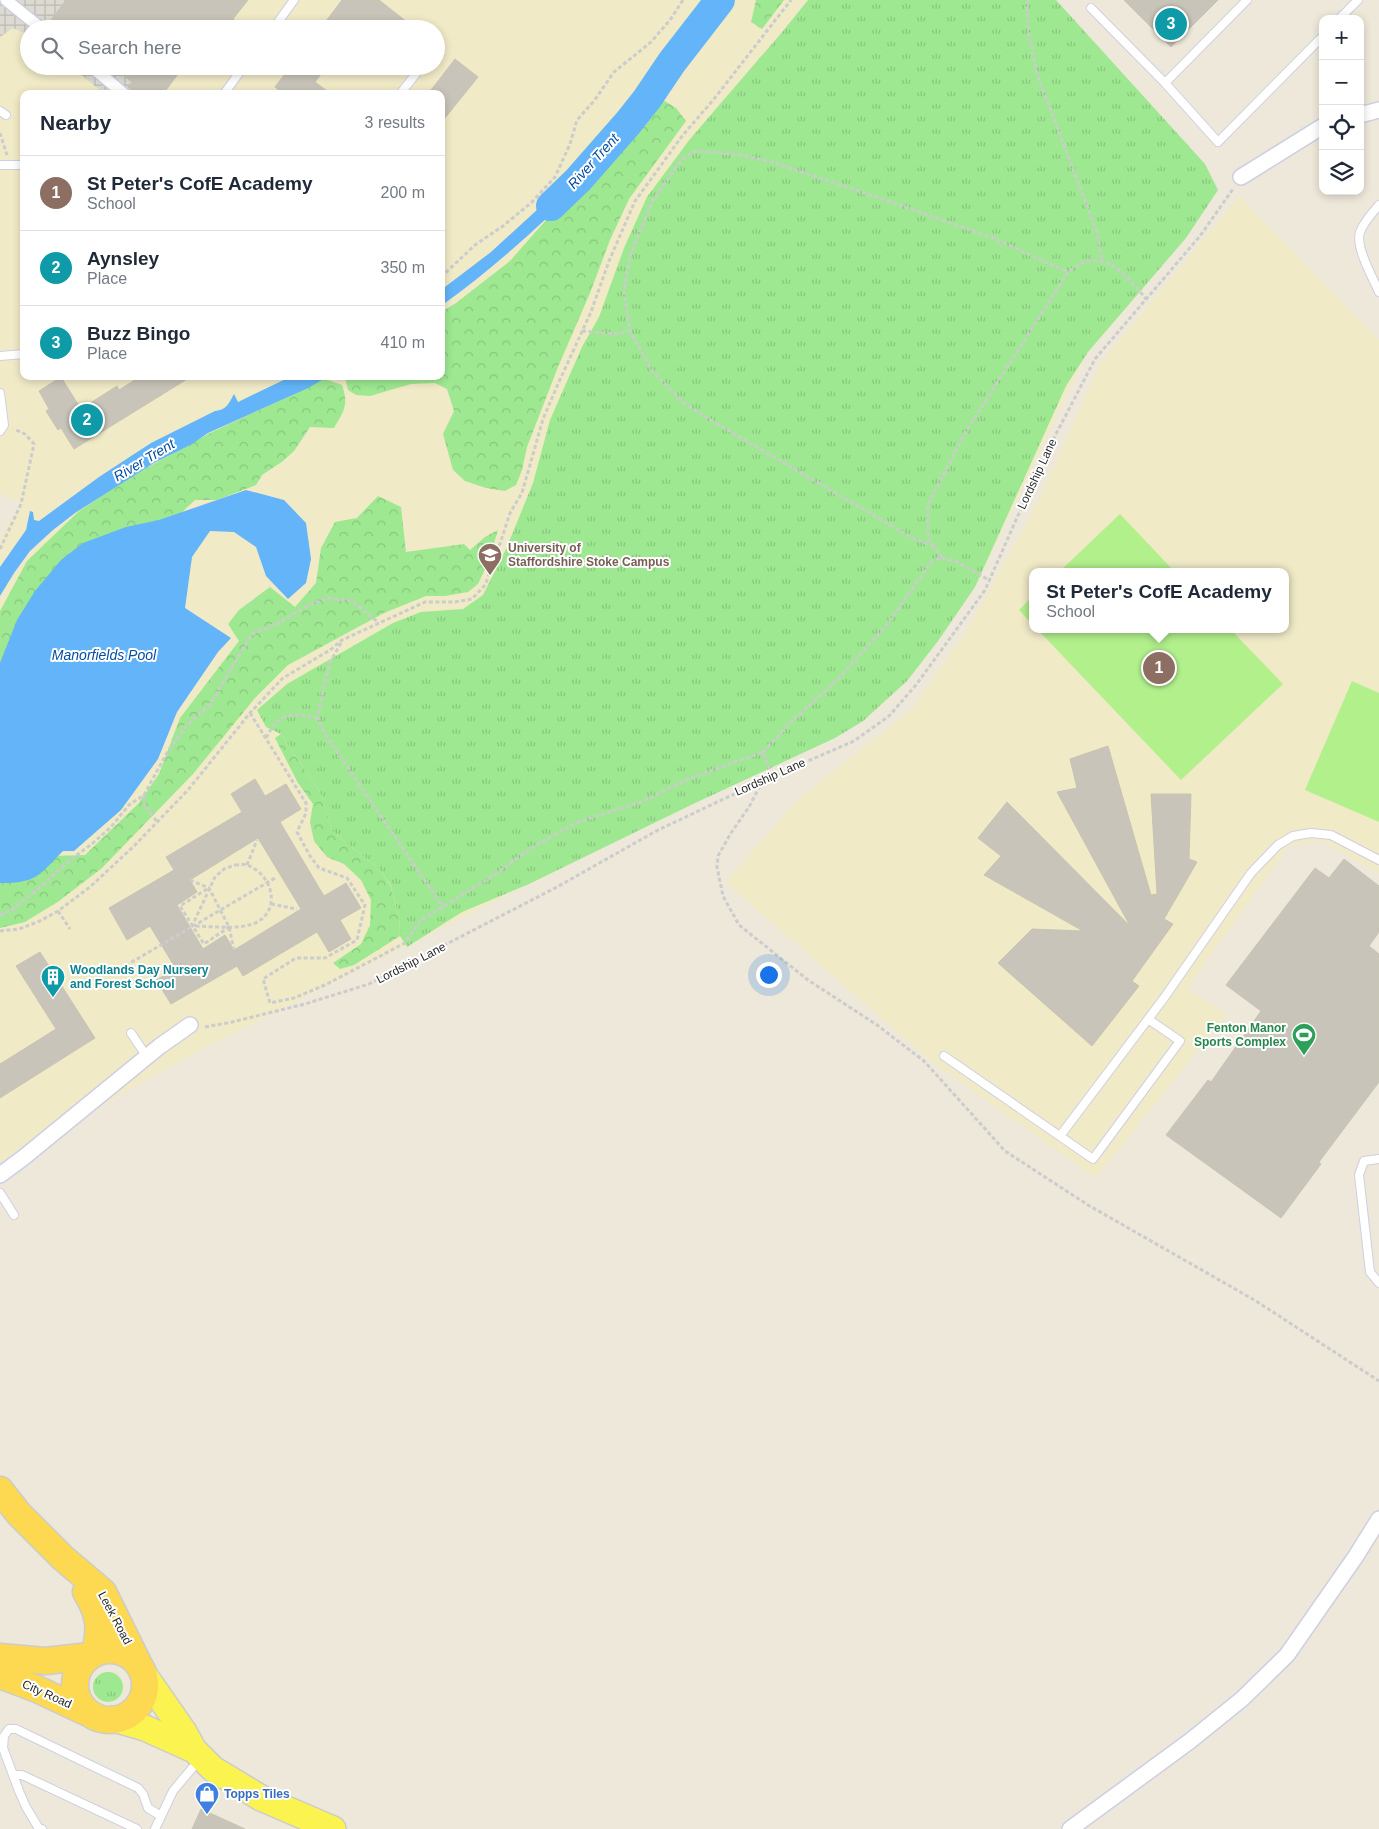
<!DOCTYPE html>
<html lang="en">
<head>
<meta charset="utf-8">
<style>
  :root { --surface:#fff; --page:#f2f2f3; --text:#1f2937; --muted:#747a83; --line:#e0e1e3; --accent:#111827 }
  body { margin:0; font-family:Arial,sans-serif; background:var(--page); color:var(--text) }
  .controls { position:absolute; right:15px; top:15px; display:grid; overflow:hidden; border-radius:10px; box-shadow:0 2px 8px #0003 }
  .controls button { width:45px; height:45px; display:grid; place-items:center; padding:0; border:0; border-bottom:1px solid var(--line); background:var(--surface); color:var(--text); font:25px sans-serif }
  .you { position:absolute; left:768px; top:974px; width:18px; height:18px; margin:-12px; border:4px solid #fff; border-radius:50%; background:#1a73e8; box-shadow:0 0 0 8px #1a73e833 }
  .badge { display:grid; place-items:center; width:32px; height:32px; border-radius:50%; background:var(--accent); color:#fff; font-size:16px; font-weight:700 }
  .pin { position:absolute; translate:-50% -50%; border:2px solid #fff; box-shadow:0 1px 5px #0006 }
  .popup { position:absolute; left:1029px; top:568px; width:260px; height:65px; box-sizing:border-box; display:grid; place-content:center; border-radius:10px; background:var(--surface); filter:drop-shadow(0 1px 4px #0005); font-size:16px; white-space:nowrap; color:var(--muted) }
  .popup b { font-size:19px; color:var(--text) }
  .popup::after { content:''; position:absolute; left:50%; top:100%; margin-left:-10px; border:10px solid transparent; border-top-color:var(--surface) }
  .list { margin:0; padding:0; list-style:none }
  h2 { display:flex; justify-content:space-between; align-items:center; height:65px; margin:0; padding:0 20px; font-size:21px }
  h2 small { font-size:16px; font-weight:400; color:var(--muted) }
  .list li { display:grid; grid-template-columns:32px 1fr auto; gap:15px; align-items:center; box-sizing:border-box; height:75px; padding:0 20px; border-top:1px solid var(--line) }
  .list b { display:block; font-size:19px; white-space:nowrap }
  .list p { margin:0; font-size:16px; white-space:nowrap; color:var(--muted) }
  .list em { font-size:16px; font-style:normal; color:var(--muted) }
  .icon { flex:none; width:28px; height:28px; fill:none; stroke:currentColor; stroke-width:2; stroke-linecap:round; stroke-linejoin:round }
  .map { position:relative; flex:none; width:1379px; height:1829px; overflow:hidden }
  .search { position:absolute; background:var(--surface); box-shadow:0 2px 8px #0003; left:20px; top:20px; width:425px; height:55px; display:flex; align-items:center; gap:12px; box-sizing:border-box; padding:0 18px; border-radius:28px; color:var(--muted); font-size:19px }
  .panel { position:absolute; background:var(--surface); box-shadow:0 2px 8px #0003; left:20px; top:90px; width:425px; height:290px; border-radius:10px }
  .map>svg:first-child { display:block }
  .education { fill:#f0eac7; fill-rule:evenodd }
  .grass { fill:url(#grass-tufts) }
  .forest { fill:url(#forest-crowns) }
  .pitch { fill:#b2f08c }
  .plaza { fill:url(#plaza-grid) }
  .water { fill:#63b4f8 }
  .lines { fill:none; stroke-linecap:round; stroke-linejoin:round }
  .river { stroke:#63b4f8; stroke-width:30 }
  .building { fill:#c8c4b9; stroke:#c8c4b3; fill-rule:evenodd }
  .service-casing { stroke:#cfcfe3; stroke-width:10 }
  .pedestrian-casing { stroke:#cfcfe3; stroke-width:14 }
  .minor-casing { stroke:#cfcfe3; stroke-width:18 }
  .primary-casing { stroke:#ccc; stroke-width:28 }
  .trunk-casing { stroke:#ccc; stroke-width:29 }
  .path { stroke:#ccc; stroke-width:3; stroke-dasharray:4 2.5; stroke-linecap:butt }
  .service { stroke:#fff; stroke-width:8 }
  .pedestrian { stroke:#fff; stroke-width:11 }
  .minor { stroke:#fff; stroke-width:15 }
  .primary { stroke:#fbf450; stroke-width:25 }
  .trunk { stroke:#fdd951; stroke-width:26 }
  .labels { text-anchor:middle; dominant-baseline:central; stroke-width:4; stroke-linejoin:round; paint-order:stroke }
  .street-label { font-size:12px; fill:#292929; stroke:#fff }
  .education-label { font-size:12px; font-weight:bold; fill:#785e54; stroke:#fff; text-anchor:start }
  .culture-label { font-size:12px; font-weight:bold; fill:#0d838f; stroke:#fff; text-anchor:start }
  .leisure-label { font-size:12px; font-weight:bold; fill:#27864d; stroke:#fff; text-anchor:end }
  .shop-label { font-size:12px; font-weight:bold; fill:#366cbe; stroke:#fff; text-anchor:start }
  .water-label { font-size:14px; font-style:italic; fill:#034da3; stroke:#fff }
</style>
</head>
<body>
<div class="map">
<svg width="1379" height="1829" viewBox="0 0 1379 1829">
  <defs>
    <pattern id="grass-tufts" width="24" height="20" patternUnits="userSpaceOnUse" patternTransform="scale(1.25)"><rect width="24" height="20" fill="#9ee891"/><path d="M3 7l-1-3M5 7V3M7 7l1-3M15 17l-1-3M17 17v-4M19 17l1-3" fill="none" stroke="#88c77d"/></pattern>
    <pattern id="forest-crowns" width="20" height="18" patternUnits="userSpaceOnUse" patternTransform="scale(1.25)"><rect width="20" height="18" fill="#9ee891"/><path d="M2 6a3 3 0 1 1 6 0M12 15a3 3 0 1 1 6 0" fill="none" stroke="#88c77d"/></pattern>
    <pattern id="plaza-grid" width="8" height="8" patternUnits="userSpaceOnUse" patternTransform="scale(1.25)"><rect width="8" height="8" fill="#dcdad1"/><path d="M0 4h8M4 0v8" fill="none" stroke="#bdbbb3"/></pattern>
  </defs>
  <rect width="100%" height="100%" fill="#ede8d9"/>
  <path class="education" d="M0,0H1055L1218,190L1158,271L1088,352L975,587L907,681L863,721L529,884L193,1054L0,1162V538L21,504L0,493ZM29,29H436V66H29ZM24,94H441V376H24Z
    M1239,196L1379,340V873L1320,841L1289,846L1187,988L1227,1014L1096,1178L931,1061L725,882L798,799L912,709L968,628L1039,500L1100,364ZM1033,572H1285V629H1033Z"/>
  <path class="grass" d="M808,0H1056L1205,164L1218,190L1186,238L1088,352L1066,386L975,587L938,641L907,681L863,721L835,738L693,804L529,884L462,912L407,947L400,936L399,918L391,886L380,870L332,831L321,794L281,734L266,727L257,710L287,684L393,623L421,612L463,609L483,595L507,547L533,483L550,420L582,347L599,317L624,248L647,197L690,139L783,31Z
    M93 1687a15 15 0 1 1 30 0a15 15 0 1 1-30 0Z"/>
  <path class="forest" d="M756,0H784L762,29L751,22Z
    M663,100L676,108L686,121L629,199L610,240L590,293L558,367L527,447L522,470L516,485L505,491L486,488L465,481L453,470L443,434L454,411L447,389L435,383L411,384L370,396L356,395L348,390L345,377L441,376V312L456,303L510,261L612,145L647,111Z
    M322,378L342,385C349,405 344,411 334,428L310,427L294,451L283,461L262,475L256,485L217,500H195L179,515L0,723V611L27,561L78,512L130,477L210,433L283,399Z
    M378,496L401,507L406,552L464,544L470,550L485,537L498,530L488,563L478,584L468,592L445,596H426L384,613L288,665L255,698L193,774L102,868L59,901L25,922L0,928V850L14,857L85,855L138,804L159,774L180,718L239,641L228,624L239,610L270,587L295,607L316,583L321,548L335,522L357,518Z
    M281,734L321,794L332,831L380,870L391,887L399,918L400,936L354,965L340,969L333,963L361,944L370,925L371,900L361,880L344,864L327,857L314,841L310,822L313,804L298,783L275,738Z"/>
  <path class="pitch" d="M1120,514L1175,572H1059Z
    M1033,596V625L1019,610Z
    M1037,629H1230L1283,684L1181,780Z
    M1352,681L1379,693V822L1305,790Z"/>
  <path class="plaza" d="M0,0H66L51,20L62,29H29V35L13,28L0,37Z
    M70,66H112L132,82L128,87L137,94H105Z"/>
  <path class="water" d="M576,174L585,182C539,226 493,269 441,306V290L491,252Z
    M292,376H329L308,388L208,433L192,444L154,463L75,513L53,530L30,551L14,573L0,596V567L26,530L30,511L33,512L34,520L39,521L99,477L151,443L215,411C227,410 229,403 234,394L238,402Z
    M246,490L284,500L306,523L311,559L306,583L288,599L266,576L256,547L234,532L210,531L192,557L185,608L231,638L218,652L177,712L158,759L121,810L74,851H63C38,876 37,883 0,883V663L17,620L35,591L61,560L83,543L126,527L159,520Z"/>
  <g class="lines">
    <path class="river" d="M551,206L578,180L628,123L647,99L672,62L720,0"/>
  </g>
  <path class="building" d="M66,0H248L233,19L247,29H62L51,20Z
    M342,0H379L416,29H368L360,23L356,29H320Z
    M1124,0H1218L1171,47Z
    M455,59L478,77L441,123V94H428Z
    M112,66H184L163,94H137L128,87L132,82Z
    M291,66H327L315,82L331,94H283L275,87Z
    M141,376H192L74,449L61,428L58,430L46,411L49,409L39,391L61,377L81,409L117,386L119,390Z
    M1108,746L1151,895L1157,894L1151,794H1191L1189,859L1197,862L1164,919L1173,924L1132,981L1139,986L1092,1046L998,963L1032,929L1083,931L984,875L1001,856L978,838L1007,802L1130,926L1057,792L1077,788L1070,759Z
    M255,779L265,796L286,784L301,809L280,822L324,896L346,883L361,908L340,920L351,939L329,952L317,932L243,976L237,966L171,1004L156,980L176,969L150,926L127,940L109,908L174,870L166,857L242,812L231,794ZM258,838L301,909L234,950L225,935L203,949L177,905L197,892L190,880Z
    M1344,859L1379,886V932L1369,946L1379,954V1082L1319,1162L1321,1164L1281,1218L1166,1135L1208,1080L1211,1082L1261,1011L1226,985L1315,868L1329,878Z
    M40,952L95,1038L0,1098V1064L56,1029L16,966Z
    M201,1809L245,1829H192Z"/>
  <g class="lines">
    <defs>
      <path id="service" d="M1091,8L1165,83L1218,142L1323,36
        M1339,19L1358,0
        M273,29L294,0
        M1165,83L1247,0
        M224,94L244,66
        M400,94L422,66
        M0,111L6,115
        M0,165H24
        M1379,205C1372,213 1364,222 1360,232C1355,247 1373,278 1379,292
        M0,356L24,354
        M0,393L4,425L0,431
        M131,1033L147,1057
        M944,1056L1093,1159L1180,1041L1148,1019
        M1060,1136L1164,998L1251,873L1278,845L1293,836L1311,833L1331,835L1379,860
        M1379,1159L1364,1161L1359,1175L1370,1272L1379,1283
        M0,1193L14,1215
        M13,1775H22L137,1829
        M42,1829L38,1827L26,1807L19,1791L3,1748L4,1736L9,1729H16L138,1788L143,1794L148,1808L161,1816
        M155,1829L173,1791L199,1760"/>
      <path id="pedestrian" d="M6,0L42,29
        M91,66L124,94"/>
      <path id="minor" d="M1360,115L1379,110
        M1241,177L1323,126
        M0,1175L23,1158L160,1046L190,1025
        M1070,1829L1190,1741L1242,1699L1287,1655L1356,1556L1379,1519"/>
      <path id="primary" d="M143,1673L184,1732L194,1750L213,1769L261,1798L333,1829
        M114,1719L145,1728L194,1750"/>
      <path id="trunk" d="M0,1490L19,1514L63,1558L103,1592L138,1663
        M86,1592C100,1615 101,1628 95,1653
        M75 1685a35 35 0 1 1 70 0a35 35 0 1 1-70 0Z
        M0,1657L45,1661L90,1656
        M0,1675L37,1689L90,1714"/>
    </defs>
    <use href="#service" class="service-casing"/>
    <use href="#pedestrian" class="pedestrian-casing"/>
    <use href="#minor" class="minor-casing"/>
    <use href="#primary" class="primary-casing"/>
    <use href="#trunk" class="trunk-casing"/>
    <path class="path" d="M1028,0L1027,7L1029,36L1038,77L1097,232L1102,261
      M37,71L39,66
      M0,133L7,155
      M441,277L475,245L503,226L532,202L555,177L570,144L577,120L594,101L614,72L651,42L670,20L683,0
      M582,331L615,334L630,331
      M934,546L914,539L709,419L683,402L653,372L630,331L624,291L630,256L652,202L682,159L696,151L742,155L775,163L894,203L993,238L1068,272
      M0,549L21,504L34,444L25,434L14,429
      M942,558L928,538V505L965,433L1068,272C1073,269 1079,264 1085,262C1110,253 1132,282 1146,299
      M341,643L329,664L317,718L326,736L443,907
      M250,713L306,803V813L297,832L310,856L319,868L347,878L365,905L357,940L325,958H296L263,979L270,1003L294,998L325,985L405,943L420,921L494,875L533,847L576,823L641,802L688,779L763,752L772,776
      M266,738C279,713 291,712 317,718
      M763,752L792,721L838,679L885,627L932,561L942,558L957,562L989,580
      M763,780L749,807L731,833L718,856L717,867L723,896L739,925L808,980L877,1025L924,1061L1005,1151L1088,1205L1256,1301L1379,1381
      M144,795V803L157,822
      M235,865C239,865 244,864 247,865C270,873 282,906 259,921C243,931 211,926 192,926L215,877L224,869Z
      M247,865L257,840
      M190,880L209,888L229,927L234,950
      M207,889L180,906L204,944L229,927
      M271,904L297,909
      M58,911L70,929
      M0,915L12,910L45,883L69,861L93,843L111,827L129,805L144,795L168,751L185,727L210,704L252,634L278,623L311,604L328,598L352,601L379,623
      M0,931L19,929L40,921L58,911L90,887L134,846L188,790L250,713L283,678L330,650L342,640L399,614L425,602H455L472,599L485,585L495,559L510,513L522,493L543,419L558,384L591,312L609,261L635,201L683,135L714,99L791,0
      M120,969L275,878
      M205,1027L232,1022L305,1004L369,984L557,887L658,830L764,780L854,741L889,716L916,685L985,590L1043,459L1095,359L1200,236L1233,189"/>
    <use href="#service" class="service"/>
    <use href="#pedestrian" class="pedestrian"/>
    <use href="#minor" class="minor"/>
    <use href="#primary" class="primary"/>
    <use href="#trunk" class="trunk"/>
  </g>
  <defs>
    <symbol id="university-pin" viewBox="-11 -11 22 30"><path d="M0 17L-7.5 6A9.5 9.5 0 1 1 7.5 6Z" fill="#8d6e63" stroke="#fff"/><path d="M0-5L7-2L0 1L-7-2ZM-4 1L0 2.5L4 1V4Q0 6-4 4Z" fill="#fff"/></symbol>
    <symbol id="building-pin" viewBox="-11 -11 22 30"><path d="M0 17L-7.5 6A9.5 9.5 0 1 1 7.5 6Z" fill="#0f9aa8" stroke="#fff"/><path d="M-4-6H4V6H1V3H-1V6H-4ZM-2.5-4.3h1.7v1.8h-1.7ZM.8-4.3h1.7v1.8H.8ZM-2.5-1h1.7V.8h-1.7ZM.8-1h1.7V.8H.8Z" fill="#fff"/></symbol>
    <symbol id="stadium-pin" viewBox="-11 -11 22 30"><path d="M0 17L-7.5 6A9.5 9.5 0 1 1 7.5 6Z" fill="#2e9e5b" stroke="#fff"/><path d="M0-5a6.5 5 0 1 0 0 10a6.5 5 0 1 0 0-10ZM-3.5-1.8h7v3.6h-7Z" fill="#fff"/></symbol>
    <symbol id="shop-pin" viewBox="-11 -11 22 30"><path d="M0 17L-7.5 6A9.5 9.5 0 1 1 7.5 6Z" fill="#3f7fe0" stroke="#fff"/><path d="M-5-2.5h2.3a2.7 3.5 0 0 1 5.4 0H5L5.5 6h-11ZM-1.5-2.5h3a1.5 2.3 0 0 0-3 0Z" fill="#fff"/></symbol>
  </defs>
  <g fill-rule="evenodd">
    <use href="#university-pin" x="476" y="541" width="28" height="38"/>
    <use href="#building-pin" x="39" y="963" width="28" height="38"/>
    <use href="#stadium-pin" x="1290" y="1021" width="28" height="38"/>
    <use href="#shop-pin" x="193" y="1780" width="28" height="38"/>
  </g>
  <g class="labels">
    <g class="street-label">
      <text transform="translate(1037 474) rotate(-65)">Lordship Lane</text>
      <text transform="translate(770 777) rotate(-24)">Lordship Lane</text>
      <text transform="translate(411 963) rotate(-27)">Lordship Lane</text>
      <text transform="translate(115 1618) rotate(62)">Leek Road</text>
      <text transform="translate(47 1694) rotate(24)">City Road</text>
    </g>
    <g class="education-label">
      <text x="508" y="548">University of<tspan x="508" dy="14">Staffordshire Stoke Campus</tspan></text>
    </g>
    <g class="culture-label">
      <text x="70" y="970">Woodlands Day Nursery<tspan x="70" dy="14">and Forest School</tspan></text>
    </g>
    <g class="leisure-label">
      <text x="1286" y="1028">Fenton Manor<tspan x="1286" dy="14">Sports Complex</tspan></text>
    </g>
    <g class="shop-label">
      <text x="224" y="1794">Topps Tiles</text>
    </g>
    <g class="water-label">
      <text transform="translate(593 161) rotate(-48)">River Trent</text>
      <text transform="translate(144 460) rotate(-31)">River Trent</text>
      <text x="104" y="655">Manorfields Pool</text>
    </g>
  </g>
</svg>
<div class="controls">
<button>+</button>
<button>−</button>
<button><svg class="icon" aria-label="locate" viewBox="0 0 24 24"><circle cx="12" cy="12" r="6"/><path d="M12 2v4M12 18v4M2 12h4M18 12h4"/></svg></button>
<button><svg class="icon" aria-label="layers" viewBox="0 0 24 24"><path d="M12 4l9 5-9 5-9-5zM3 14l9 5 9-5"/></svg></button>
</div>
<div class="you"></div>
<div class="pin badge" style="left:1159px;top:668px;background:#8d6e63">1</div>
<div class="popup"><b>St Peter's CofE Academy</b>School</div>
<div class="pin badge" style="left:87px;top:420px;background:#0f9aa8">2</div>
<div class="pin badge" style="left:1171px;top:24px;background:#0f9aa8">3</div>
<div class="search"><svg class="icon" aria-label="search" viewBox="0 0 24 24"><circle cx="10" cy="10" r="6"/><path d="M15 15l6 6"/></svg>Search here</div>
<section class="panel">
<h2>Nearby<small>3 results</small></h2>
<ul class="list">
<li><span class="badge" style="background:#8d6e63">1</span><div><b>St Peter's CofE Academy</b><p>School</p></div><em>200 m</em></li>
<li><span class="badge" style="background:#0f9aa8">2</span><div><b>Aynsley</b><p>Place</p></div><em>350 m</em></li>
<li><span class="badge" style="background:#0f9aa8">3</span><div><b>Buzz Bingo</b><p>Place</p></div><em>410 m</em></li>
</ul>
</section>
</div>
</body>
</html>
